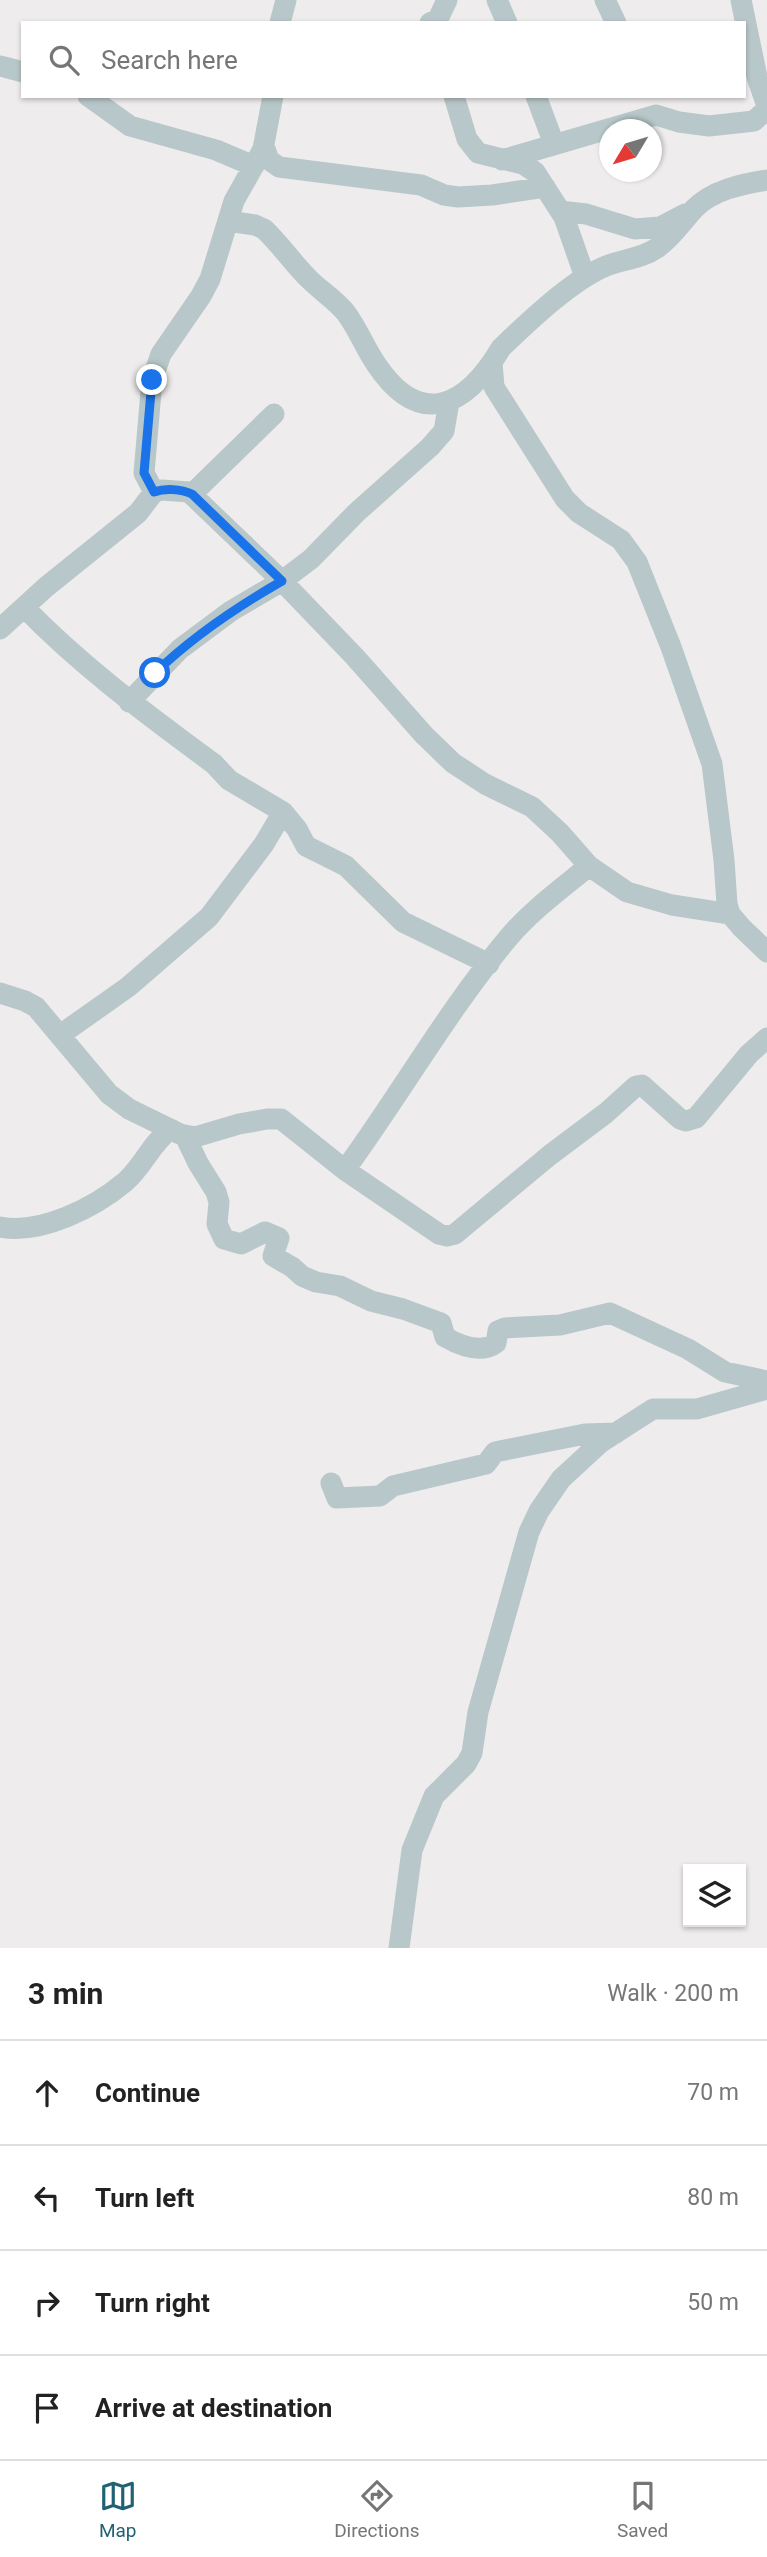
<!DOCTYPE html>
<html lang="en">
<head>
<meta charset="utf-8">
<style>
  :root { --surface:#fff; --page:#f6f6f6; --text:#222; --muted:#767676; --line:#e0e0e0; --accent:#206274 }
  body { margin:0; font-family:Roboto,sans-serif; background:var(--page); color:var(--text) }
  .controls { position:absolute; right:21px; bottom:21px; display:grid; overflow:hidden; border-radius:0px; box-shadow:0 2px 5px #0004 }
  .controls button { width:63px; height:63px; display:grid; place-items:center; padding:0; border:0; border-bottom:2px solid var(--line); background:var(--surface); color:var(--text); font:35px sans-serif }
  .compass { position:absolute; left:599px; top:119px; width:63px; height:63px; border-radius:50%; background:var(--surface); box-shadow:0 2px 5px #0004; rotate:232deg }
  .stop { position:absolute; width:21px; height:21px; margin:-16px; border:5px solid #1a73e8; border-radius:50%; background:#fff }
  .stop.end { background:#1a73e8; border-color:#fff; box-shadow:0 2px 7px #0008 }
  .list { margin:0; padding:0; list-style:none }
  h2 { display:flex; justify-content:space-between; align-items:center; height:91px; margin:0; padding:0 28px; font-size:30px }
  h2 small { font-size:23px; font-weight:400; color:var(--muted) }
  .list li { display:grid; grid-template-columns:46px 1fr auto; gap:21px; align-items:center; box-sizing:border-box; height:105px; padding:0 28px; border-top:2px solid var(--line) }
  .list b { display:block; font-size:26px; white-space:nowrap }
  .list em { font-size:23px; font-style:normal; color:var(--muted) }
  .icon { flex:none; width:38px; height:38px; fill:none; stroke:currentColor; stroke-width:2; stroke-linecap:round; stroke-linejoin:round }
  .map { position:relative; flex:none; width:767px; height:1948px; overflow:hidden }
  .search { position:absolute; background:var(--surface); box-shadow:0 2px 5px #0004; left:21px; right:21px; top:21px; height:77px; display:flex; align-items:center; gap:18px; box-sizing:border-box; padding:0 24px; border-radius:0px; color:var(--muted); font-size:26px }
  .sheet { height:511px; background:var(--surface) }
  nav { display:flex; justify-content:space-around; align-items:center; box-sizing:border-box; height:98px; border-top:2px solid var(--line); background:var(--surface); font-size:19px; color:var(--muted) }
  nav a { display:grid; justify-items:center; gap:4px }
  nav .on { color:var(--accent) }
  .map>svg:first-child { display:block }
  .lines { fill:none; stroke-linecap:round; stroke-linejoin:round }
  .minor { stroke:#b8c7c9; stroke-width:21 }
  .route { stroke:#1a73e8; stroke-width:9 }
</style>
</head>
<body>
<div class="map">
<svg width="767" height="1948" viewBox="0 0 767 1948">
  <rect width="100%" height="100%" fill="#efeced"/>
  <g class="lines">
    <path class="minor" d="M497,0L507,23
      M605,0L616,23
      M741,0L757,77L767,106
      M280,23L286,0
      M430,23L438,19L447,0
      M0,66L23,72
      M88,96L130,126L216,150L254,166
      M454,96L467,139L478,153L523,164L535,172L564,217L585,277
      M536,96L554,144
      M264,146L269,160L279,167L421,185L444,195L458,197L492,195L545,187
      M502,160L656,115L679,122L709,126L754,121L767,109
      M560,211L586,214L635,229L660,227L685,214
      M228,221L255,225L264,229C280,244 292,262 307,277C319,290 335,299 346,313C358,329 365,348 376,364C420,430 466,407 501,348C528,322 572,280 606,266C623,259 641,259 657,248C672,238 681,223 694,209C712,190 742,184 767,180
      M492,362L494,387L565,499L579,513L621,540L637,562L671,647L712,764L724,860L727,904L730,914L742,928L767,952
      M154,492L144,473L152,380L161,354L201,296L210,279L234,201L263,149L273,96
      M192,494L274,414
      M24,607C82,667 148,715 214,764L229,780L283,812L297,829L306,846L346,866L403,922L489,964
      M0,629L46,587L138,513L154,492L162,490L189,492L282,581L355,657L424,735L453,763L485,784L532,807L560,833L589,866L627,892L672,905L730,914
      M129,702L180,649L231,611L282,581L311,559L357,512L430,447L444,431L449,402
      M0,993L25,1001L36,1007L109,1094L129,1109L180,1134L195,1137L239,1124L267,1119H281L345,1170L439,1234L447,1236L455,1234L550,1155L606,1113L636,1086L642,1085L680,1119L686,1121L696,1118L749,1054L767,1038
      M60,1035L128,987L209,917L264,844L283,812
      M185,1136L198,1163L216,1192L219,1202L217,1224L224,1239L241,1244L265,1232L279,1238L273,1256L292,1267L302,1276L316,1282L340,1286L371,1301L403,1309L441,1323L445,1337C459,1345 481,1354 496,1343L498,1331L505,1328L560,1325L610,1313L688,1349L725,1372L767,1381
      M345,1170C401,1093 448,1010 509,937C532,910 562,888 589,866
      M0,1227C40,1235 94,1208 125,1182C143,1167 151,1143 171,1129
      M331,1483L337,1498L380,1496L393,1486L486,1464L495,1452L585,1434L616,1433
      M399,1948L412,1850L434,1796L466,1764L472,1753L478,1712L529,1532L539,1511L561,1479L600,1443L653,1409H697L767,1389"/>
  </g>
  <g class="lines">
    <path class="route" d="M152,380L144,473L154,492C165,488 181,489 192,494L282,581C235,608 193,636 155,673"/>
  </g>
</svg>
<div class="controls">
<button><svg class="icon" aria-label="layers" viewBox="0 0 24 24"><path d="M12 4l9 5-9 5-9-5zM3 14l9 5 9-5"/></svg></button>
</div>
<svg class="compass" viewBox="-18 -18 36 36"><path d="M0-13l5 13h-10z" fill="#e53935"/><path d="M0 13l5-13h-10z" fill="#767676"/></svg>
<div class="stop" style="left:155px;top:673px"></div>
<div class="stop end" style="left:152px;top:380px"></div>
<div class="search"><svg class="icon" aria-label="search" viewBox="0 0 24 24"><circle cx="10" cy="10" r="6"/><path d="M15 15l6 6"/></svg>Search here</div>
</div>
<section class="sheet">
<h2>3 min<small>Walk · 200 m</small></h2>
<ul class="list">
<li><svg class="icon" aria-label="ahead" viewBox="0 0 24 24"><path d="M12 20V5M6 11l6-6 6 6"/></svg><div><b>Continue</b></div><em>70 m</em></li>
<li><svg class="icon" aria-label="left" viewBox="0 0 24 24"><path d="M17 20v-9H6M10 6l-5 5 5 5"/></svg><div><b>Turn left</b></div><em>80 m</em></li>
<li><svg class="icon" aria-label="right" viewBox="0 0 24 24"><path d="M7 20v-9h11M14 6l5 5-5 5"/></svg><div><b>Turn right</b></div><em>50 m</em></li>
<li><svg class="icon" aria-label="arrive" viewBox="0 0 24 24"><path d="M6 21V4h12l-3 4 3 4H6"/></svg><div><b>Arrive at destination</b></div></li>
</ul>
</section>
<nav>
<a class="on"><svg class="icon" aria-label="map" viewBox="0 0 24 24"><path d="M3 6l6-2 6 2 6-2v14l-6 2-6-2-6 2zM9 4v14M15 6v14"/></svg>Map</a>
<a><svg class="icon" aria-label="directions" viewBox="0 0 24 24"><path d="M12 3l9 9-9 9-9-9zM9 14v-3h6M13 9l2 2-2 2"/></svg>Directions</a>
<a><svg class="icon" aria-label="saved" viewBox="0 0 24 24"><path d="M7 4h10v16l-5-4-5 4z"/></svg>Saved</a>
</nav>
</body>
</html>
